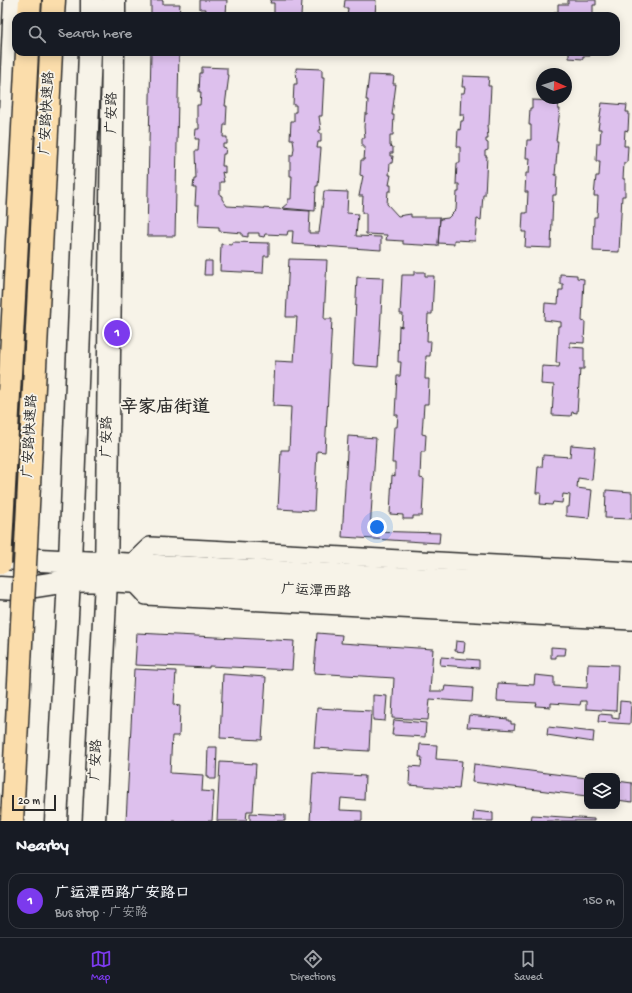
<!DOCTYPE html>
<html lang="en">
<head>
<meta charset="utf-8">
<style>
  :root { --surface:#171b24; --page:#242831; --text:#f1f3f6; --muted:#9ea1a6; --line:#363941; --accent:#7c3aed }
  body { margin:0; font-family:"Gochi Hand","LXGW WenKai TC",sans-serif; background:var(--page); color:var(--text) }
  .controls { position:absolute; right:12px; bottom:12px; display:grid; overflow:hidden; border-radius:8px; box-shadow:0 2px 10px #0003 }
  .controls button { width:36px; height:36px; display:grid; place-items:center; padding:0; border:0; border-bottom:1px solid var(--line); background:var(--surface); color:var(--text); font:20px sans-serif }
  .compass { position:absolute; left:536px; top:68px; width:36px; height:36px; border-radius:50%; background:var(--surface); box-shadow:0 2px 10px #0003; rotate:93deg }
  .scale { position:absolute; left:12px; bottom:10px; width:44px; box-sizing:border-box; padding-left:4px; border:2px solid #2b2b2b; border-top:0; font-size:11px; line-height:14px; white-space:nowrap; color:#2b2b2b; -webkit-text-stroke:3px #f7f3e8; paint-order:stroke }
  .you { position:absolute; left:377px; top:527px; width:14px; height:14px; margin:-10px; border:3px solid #fff; border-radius:50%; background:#1a73e8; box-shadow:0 0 0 6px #1a73e833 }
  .badge { display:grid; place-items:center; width:26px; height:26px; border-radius:50%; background:var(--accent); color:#fff; font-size:13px; font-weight:700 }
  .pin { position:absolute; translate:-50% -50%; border:2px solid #fff; box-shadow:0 1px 4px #0006 }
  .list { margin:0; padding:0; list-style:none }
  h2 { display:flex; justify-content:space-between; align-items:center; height:52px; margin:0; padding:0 16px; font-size:17px }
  h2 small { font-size:13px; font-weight:400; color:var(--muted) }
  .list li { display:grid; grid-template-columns:26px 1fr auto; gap:12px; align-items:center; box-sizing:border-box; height:56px; margin:0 8px 8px; padding:0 8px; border:1px solid var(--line); border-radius:12px }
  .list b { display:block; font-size:15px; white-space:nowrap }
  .list p { margin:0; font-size:13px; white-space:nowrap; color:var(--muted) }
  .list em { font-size:13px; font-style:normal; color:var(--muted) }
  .icon { flex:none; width:22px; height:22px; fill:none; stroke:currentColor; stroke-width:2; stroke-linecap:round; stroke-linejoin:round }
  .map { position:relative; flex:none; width:632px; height:821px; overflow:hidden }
  .search { position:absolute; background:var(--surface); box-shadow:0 2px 10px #0003; left:12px; right:12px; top:12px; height:44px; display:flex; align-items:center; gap:10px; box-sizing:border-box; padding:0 14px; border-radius:12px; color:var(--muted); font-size:15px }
  .sheet { height:116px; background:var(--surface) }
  nav { display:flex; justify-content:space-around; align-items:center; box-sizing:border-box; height:56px; border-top:1px solid var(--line); background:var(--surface); font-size:11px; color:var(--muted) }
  nav a { display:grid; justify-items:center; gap:2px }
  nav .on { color:var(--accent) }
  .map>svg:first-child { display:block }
  .building { fill:#ddc0ed; stroke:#2b2b2b }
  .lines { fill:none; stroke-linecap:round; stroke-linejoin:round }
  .street-casing { stroke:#2b2b2b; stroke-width:20 }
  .secondary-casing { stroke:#2b2b2b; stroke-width:25 }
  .highway-casing { stroke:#2b2b2b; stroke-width:25 }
  .street { stroke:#f7f3e8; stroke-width:17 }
  .secondary { stroke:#f7f3e8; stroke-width:22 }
  .highway { stroke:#fbddab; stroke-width:22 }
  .highway-bridge-casing { stroke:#2b2b2b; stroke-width:25; stroke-linecap:butt }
  .highway-bridge { stroke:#fbddab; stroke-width:22 }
  .labels { text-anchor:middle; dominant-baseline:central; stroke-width:3.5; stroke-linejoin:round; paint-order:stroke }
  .street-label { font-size:14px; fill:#2b2b2b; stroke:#f7f3e8 }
  .district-label { font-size:18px; font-weight:bold; fill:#2b2b2b; stroke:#f7f3e8 }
</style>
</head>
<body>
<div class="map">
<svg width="632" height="821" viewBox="0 0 632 821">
  <rect width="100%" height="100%" fill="#f7f3e8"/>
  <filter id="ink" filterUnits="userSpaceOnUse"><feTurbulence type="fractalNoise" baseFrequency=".025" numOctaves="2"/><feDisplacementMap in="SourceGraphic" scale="8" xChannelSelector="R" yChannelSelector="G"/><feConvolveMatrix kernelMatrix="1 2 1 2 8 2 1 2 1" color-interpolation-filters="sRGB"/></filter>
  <g filter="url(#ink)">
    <path class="building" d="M151,0H163V4H180L179,16H151Z
      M200,0H227L226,14L200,16L201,13H205L206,9H200Z
      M271,0H302L301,16L274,15V3H270Z
      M345,0H376L375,16H347L348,8H344Z
      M568,0H596V5H593V16H554L555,12H558V4H568Z
      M151,52H179L175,236H147Z
      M569,52H590V56H583V59L569,58Z
      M202,67L227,68V75H229L225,106H227L226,125H224L223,137H227V144H223V147L226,148L225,154H223L222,166H225V173L222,172L224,182H220V195L222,196V199L227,206L310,211L309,233H319L324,191L348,192L347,213L358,214L356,236L381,237V250L292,244L293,231H288L287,235L265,234L264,237L259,236V233H248V237L242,236V233L219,231V227L198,226L199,205H195L196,188H193L194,179H196L195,151H198L199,139H195L196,129H199V124L197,123V105H200L201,92H199L200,73H202Z
      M296,68L322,69V77H324L322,116H319L321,130H319V133H321V142H318L317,148H321L318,186H316L315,211L282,208L288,203V199H291L292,176H290V155H293L294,148L293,139H290L291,121H294V112H296V105H293L294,84H297Z
      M369,75L394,76L393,84H396L392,115H394L393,135H390V146L393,147V153H390V156H393L392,163H390L389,175H391L389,185H391V191H388L387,204L398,216L411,214V217H440L438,246L403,244V241L386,240L387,235L366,234V213H362L363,196H359L363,176L360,175L361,160H364L365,147H362V138H365L364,127L365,114H367L368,100H366Z
      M463,76L489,77L488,86H491L489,125H487L488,139H486V142L488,143V150L485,151V156H487L485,195H483L481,220L477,219L475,241L454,240V244L438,243L440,219L448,218L456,210L457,192H459V184H456L457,163H460V147H457L458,129L460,130L461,121H463L464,115H460L461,93H464L465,87H462Z
      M532,100L559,101L558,109H560L556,141H558L555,175H557L556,195H553L551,248L525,247L526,232H522L523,213H527L528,192H525L526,173H529L530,158H526L527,140H531V125H529L530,108H532Z
      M602,103L627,105L626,112H629L628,131L625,130L624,146H628L627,163H624L623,179H625V196H622L619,252L593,251L594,217H597L598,196H594L596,176H599L600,161H596L597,143H600L601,129H598Z
      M232,242L269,243V256H264L263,273L220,271L221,244L232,245Z
      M289,259L327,260L324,319H332L325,452L317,451L314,511L278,509L281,450H289L291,407L273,406L275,361L294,362L297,317H286Z
      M205,261H212V275H204Z
      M414,272H425V276H434L432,314H428L427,341H431L430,356H426L425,379H429L428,404H424L422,434L426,435L425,452H421L420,478L424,479L422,516H413V519H403V515L390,514L392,475L395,476V463H392L394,427H397L398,415H395L397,376H400L401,362H398L399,326L402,327L403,314H400L402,275H414Z
      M560,274L577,275V278L584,279L582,321L585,322L584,343L570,342V347L584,348V369H580L577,413L572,412L571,416L552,415L554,385L541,384L542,366L559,367L560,363H556L558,326H561V322L544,320L545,303L558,304L559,290H563V284H560Z
      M357,277L383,278L378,367L353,365Z
      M348,436L376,438L370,531L440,533L439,543L342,537Z
      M571,445L595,447L592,480L578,478L577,488L592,490L589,518L566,516V507H569L570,495L563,494L562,503L553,502L552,505L540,504L541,493H536L538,467H542L543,455L570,457Z
      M606,490L632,492V519L605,518Z
      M137,633L294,641L292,670L209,666V668L135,665Z
      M317,633L342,635L341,643L433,649L430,691H444L445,686L473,688L472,702L430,699L428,720L392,718L394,678L314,673Z
      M456,641L465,642L464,652L455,651Z
      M551,647L566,648L565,655H556V658H551Z
      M441,657L479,660V668L440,665Z
      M588,664L618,665L616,711L586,709V701H581L580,705L551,703V707L536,706L537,703L497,701L498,683L534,685L535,675L554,677V686L587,688Z
      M134,669L176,671L174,705L180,706L179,736H172L170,773L203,775L202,791L214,792L212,821H126Z
      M223,674L266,677L262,740L220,738Z
      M373,695L387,696L385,721L373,720Z
      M620,701L631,702L630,724L598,722L599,714L612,715V718L619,719Z
      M317,708L371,711L369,751L314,748Z
      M469,715L508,719V721H511V724H515L514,730L467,727Z
      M394,720L426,723L425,737L392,735Z
      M548,727L594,732L593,742L547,735Z
      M420,744L437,745L436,759L462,761L459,789L409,785L410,766L421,767L422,757H419Z
      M208,747H217L216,779H209V776H207Z
      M220,762L256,764L253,811H247L246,821H217Z
      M474,764L587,778V796L472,782Z
      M313,773L365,776L364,800L341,798L340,810L362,811V821H310Z
      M617,781L632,783V802L617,800Z
      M474,811L493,813V821H473Z
      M250,813L285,815V821H250Z
      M532,815L594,819V821H531Z"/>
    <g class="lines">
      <defs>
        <path id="street" d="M130,565L150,546L632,571
          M132,581L146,596L632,621"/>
        <path id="secondary" d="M92,16V0
          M114,16V0
          M0,343L15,0
          M0,558L454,581L632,587
          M0,588L17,589L68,581L106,580L461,601L526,599L632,604
          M56,821L70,561L90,52
          M94,821L106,580L113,52"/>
        <path id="highway" d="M29,16L30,0
          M53,16L54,0"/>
      </defs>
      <use href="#street" class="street-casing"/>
      <use href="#secondary" class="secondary-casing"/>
      <use href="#highway" class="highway-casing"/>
      <use href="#street" class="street"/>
      <use href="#secondary" class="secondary"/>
      <use href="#highway" class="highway"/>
      <defs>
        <path id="highway-bridge" d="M0,563L27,52
          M12,821L51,52"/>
      </defs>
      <use href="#highway-bridge" class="highway-bridge-casing"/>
      <use href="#highway-bridge" class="highway-bridge"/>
    </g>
  </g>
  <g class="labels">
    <g class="street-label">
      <text transform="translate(48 113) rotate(-87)">广安路快速路</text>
      <text transform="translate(113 113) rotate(-89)">广安路</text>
      <text transform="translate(31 436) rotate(-87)">广安路快速路</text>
      <text transform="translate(108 437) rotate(-89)">广安路</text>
      <text transform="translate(316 592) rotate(3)">广运潭西路</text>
      <text transform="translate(97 760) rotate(-87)">广安路</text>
    </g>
    <g class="district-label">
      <text x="165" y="408">辛家庙街道</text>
    </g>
  </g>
</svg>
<div class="controls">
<button><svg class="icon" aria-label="layers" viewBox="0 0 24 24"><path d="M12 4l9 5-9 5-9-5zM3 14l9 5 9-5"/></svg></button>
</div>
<svg class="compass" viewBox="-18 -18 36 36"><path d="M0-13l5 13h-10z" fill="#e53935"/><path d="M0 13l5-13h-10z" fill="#9ea1a6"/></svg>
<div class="scale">20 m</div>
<div class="you"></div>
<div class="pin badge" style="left:117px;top:333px">1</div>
<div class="search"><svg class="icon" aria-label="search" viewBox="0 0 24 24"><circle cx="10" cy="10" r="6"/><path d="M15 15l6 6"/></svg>Search here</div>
</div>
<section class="sheet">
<h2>Nearby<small></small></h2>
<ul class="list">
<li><span class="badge">1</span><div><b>广运潭西路广安路口</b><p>Bus stop · 广安路</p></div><em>150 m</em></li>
</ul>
</section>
<nav>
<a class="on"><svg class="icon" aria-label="map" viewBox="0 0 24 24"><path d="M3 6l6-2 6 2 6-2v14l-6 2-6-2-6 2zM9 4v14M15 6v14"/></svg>Map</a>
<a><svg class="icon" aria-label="directions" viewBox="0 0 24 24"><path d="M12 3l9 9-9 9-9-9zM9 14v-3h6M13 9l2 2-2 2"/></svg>Directions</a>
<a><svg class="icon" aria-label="saved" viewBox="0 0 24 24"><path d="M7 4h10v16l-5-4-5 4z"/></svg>Saved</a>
</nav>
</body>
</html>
